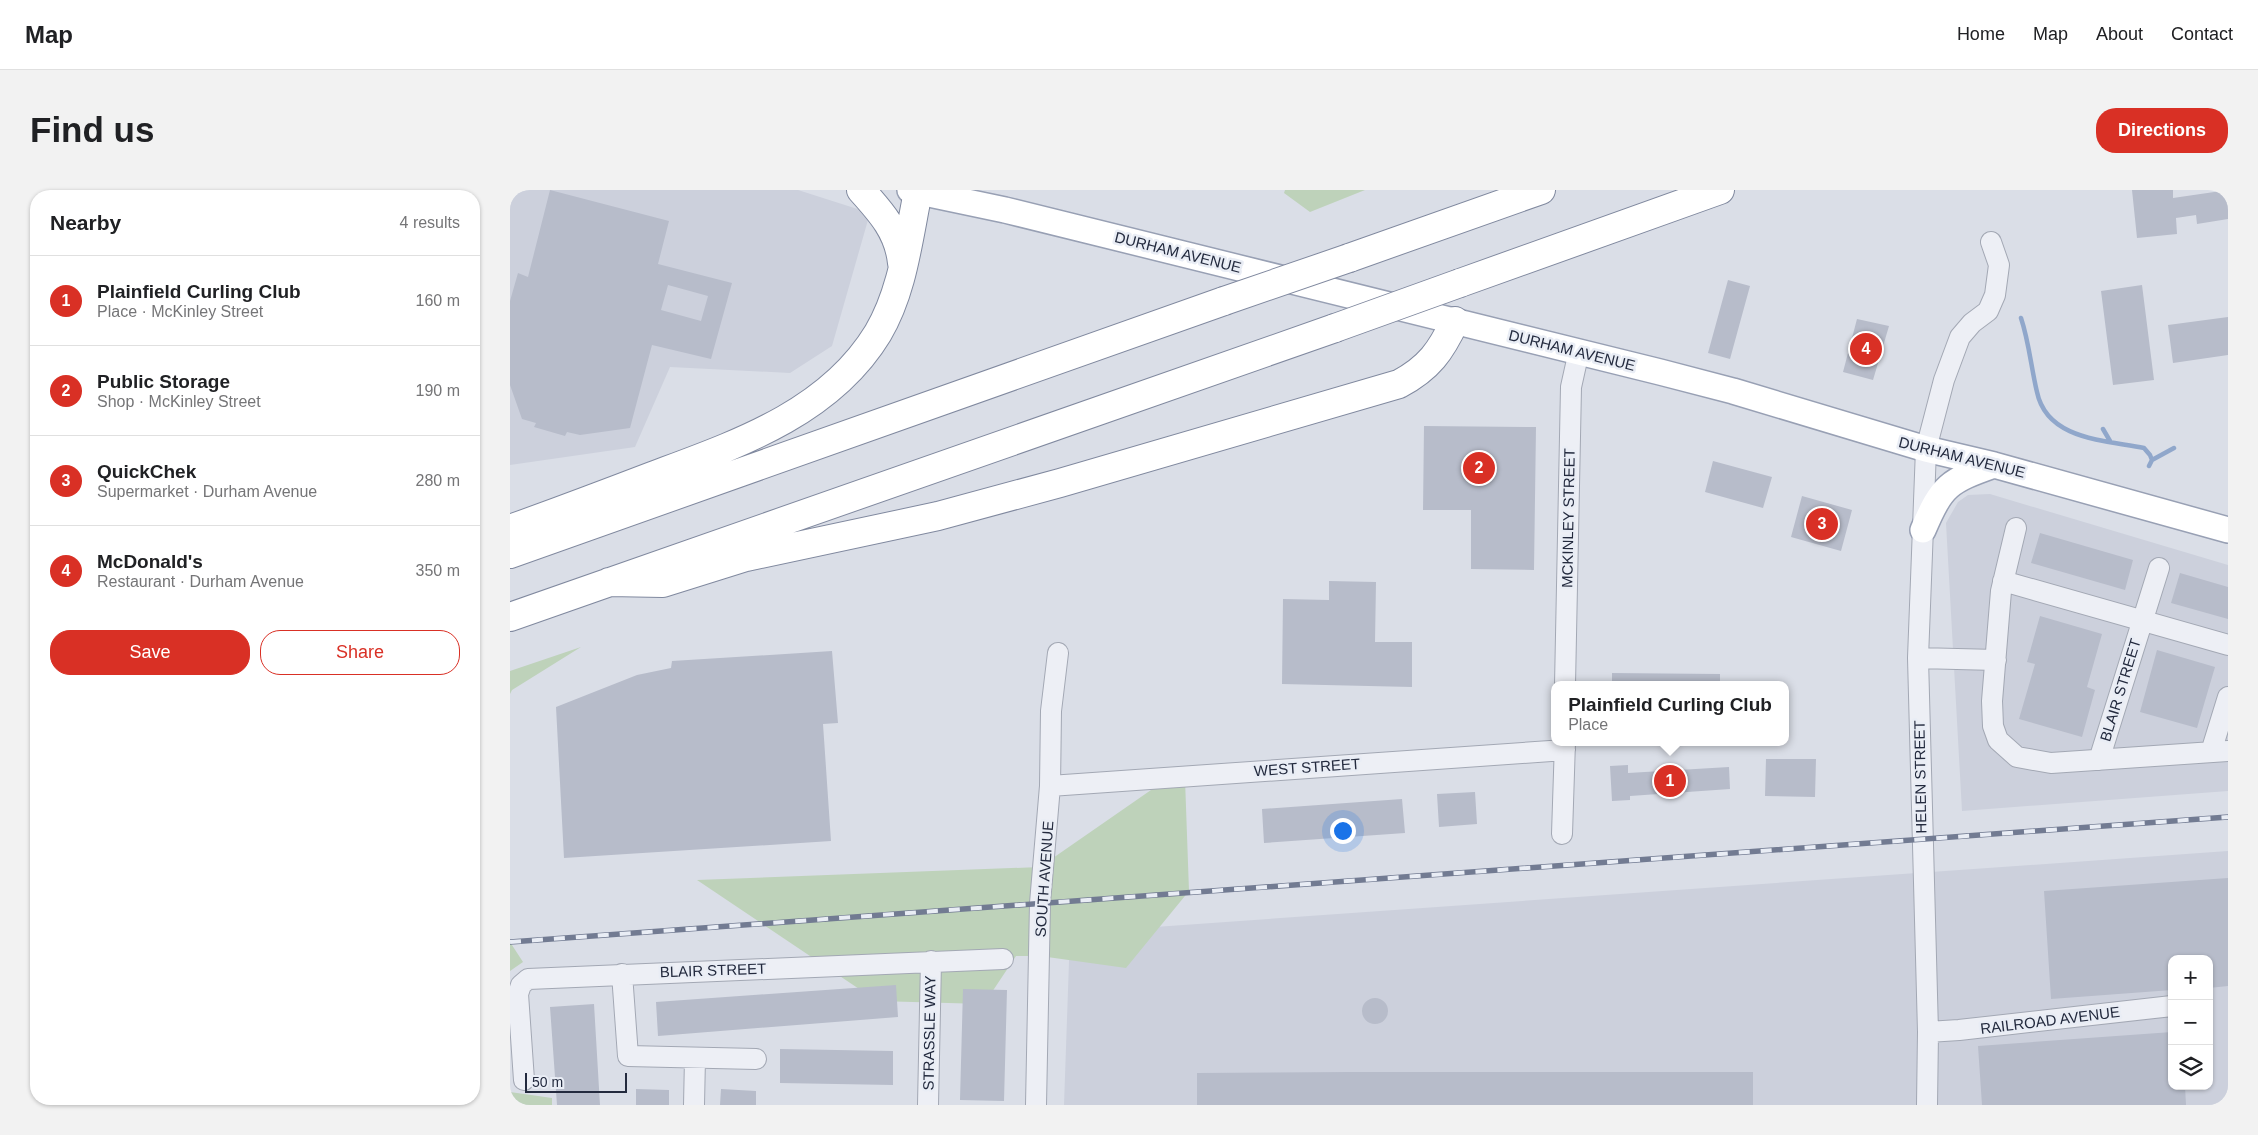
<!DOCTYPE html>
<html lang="en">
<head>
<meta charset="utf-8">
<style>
  :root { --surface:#fff; --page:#f2f2f2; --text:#202124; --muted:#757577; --line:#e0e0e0; --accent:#d93025 }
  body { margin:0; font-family:Helvetica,sans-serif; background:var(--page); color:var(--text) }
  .controls { position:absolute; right:15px; bottom:15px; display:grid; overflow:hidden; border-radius:10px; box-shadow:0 1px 4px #0004 }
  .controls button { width:45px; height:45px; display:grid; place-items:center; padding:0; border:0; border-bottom:1px solid var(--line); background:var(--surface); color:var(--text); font:25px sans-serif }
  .scale { position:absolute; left:15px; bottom:12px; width:102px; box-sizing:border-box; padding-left:5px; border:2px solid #232a3e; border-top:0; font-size:14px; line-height:18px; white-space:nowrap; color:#232a3e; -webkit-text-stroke:4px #e9edf5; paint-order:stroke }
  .you { position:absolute; left:832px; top:640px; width:18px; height:18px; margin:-12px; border:4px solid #fff; border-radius:50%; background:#1a73e8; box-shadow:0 0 0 8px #1a73e833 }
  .badge { display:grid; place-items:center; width:32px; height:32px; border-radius:50%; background:var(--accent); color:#fff; font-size:16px; font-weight:700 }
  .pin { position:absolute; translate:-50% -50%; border:2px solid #fff; box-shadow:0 1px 5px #0006 }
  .popup { position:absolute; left:1041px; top:491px; width:238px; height:65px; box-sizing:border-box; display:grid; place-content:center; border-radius:10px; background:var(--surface); filter:drop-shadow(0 1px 4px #0005); font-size:16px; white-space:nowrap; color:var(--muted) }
  .popup b { font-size:19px; color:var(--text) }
  .popup::after { content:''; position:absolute; left:50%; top:100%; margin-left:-10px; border:10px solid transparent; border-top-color:var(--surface) }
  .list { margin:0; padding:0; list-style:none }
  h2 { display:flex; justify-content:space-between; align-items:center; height:65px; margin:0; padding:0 20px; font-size:21px }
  h2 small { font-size:16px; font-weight:400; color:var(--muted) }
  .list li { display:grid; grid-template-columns:32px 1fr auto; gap:15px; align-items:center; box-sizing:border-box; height:90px; padding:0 20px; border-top:1px solid var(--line) }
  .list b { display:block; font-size:19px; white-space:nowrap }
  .list p { margin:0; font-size:16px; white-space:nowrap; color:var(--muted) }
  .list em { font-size:16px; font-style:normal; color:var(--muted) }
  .actions { display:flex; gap:10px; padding:15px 20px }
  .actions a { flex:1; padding:11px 0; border:1px solid var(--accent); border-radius:20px; text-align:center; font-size:18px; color:var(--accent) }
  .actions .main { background:var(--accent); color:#fff }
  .icon { flex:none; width:28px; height:28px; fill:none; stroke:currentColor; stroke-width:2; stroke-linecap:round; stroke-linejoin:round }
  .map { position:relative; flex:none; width:1718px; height:915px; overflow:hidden; border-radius:20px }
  header { display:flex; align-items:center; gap:30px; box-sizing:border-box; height:70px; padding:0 25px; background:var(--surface); border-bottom:1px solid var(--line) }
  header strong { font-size:24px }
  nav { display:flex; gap:28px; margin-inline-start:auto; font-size:18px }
  .intro { display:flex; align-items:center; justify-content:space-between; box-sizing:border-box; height:120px; padding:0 30px }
  h1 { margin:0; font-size:35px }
  .button { padding:12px 22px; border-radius:20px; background:var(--accent); color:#fff; font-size:18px; font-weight:700 }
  main { display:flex; gap:30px; padding:0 30px }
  aside { flex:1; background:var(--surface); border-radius:20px; box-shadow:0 1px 4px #0004 }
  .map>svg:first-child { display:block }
  .built { fill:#ccd0dc; fill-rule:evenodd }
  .green { fill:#bed2ba }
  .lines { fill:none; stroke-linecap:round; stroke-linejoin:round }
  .stream { stroke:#90a7cb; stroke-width:4.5 }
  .building { fill:#b7bcca; fill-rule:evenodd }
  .minor-casing { stroke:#a3a8b4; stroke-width:22 }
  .major-casing { stroke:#98a0b4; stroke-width:28 }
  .highway-casing { stroke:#80899f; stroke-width:30 }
  .minor { stroke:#edeff5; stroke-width:20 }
  .major { stroke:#fff; stroke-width:25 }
  .highway { stroke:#fff; stroke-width:28 }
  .rail-casing { stroke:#727b92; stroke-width:5.5 }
  .rail { stroke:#e9edf5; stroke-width:4; stroke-dasharray:11; stroke-linecap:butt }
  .highway-bridge-casing { stroke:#80899f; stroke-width:30; stroke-linecap:butt }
  .highway-bridge { stroke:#fff; stroke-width:28 }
  .labels { text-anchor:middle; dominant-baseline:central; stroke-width:5; stroke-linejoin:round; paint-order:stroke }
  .street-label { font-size:15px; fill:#232a3e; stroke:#e9edf5 }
</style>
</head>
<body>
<header>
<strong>Map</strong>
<nav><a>Home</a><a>Map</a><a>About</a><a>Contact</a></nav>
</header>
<div class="intro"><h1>Find us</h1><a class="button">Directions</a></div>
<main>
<aside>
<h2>Nearby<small>4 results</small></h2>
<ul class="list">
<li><span class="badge">1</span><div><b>Plainfield Curling Club</b><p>Place · McKinley Street</p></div><em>160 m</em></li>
<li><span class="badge">2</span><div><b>Public Storage</b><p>Shop · McKinley Street</p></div><em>190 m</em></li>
<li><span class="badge">3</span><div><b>QuickChek</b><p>Supermarket · Durham Avenue</p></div><em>280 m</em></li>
<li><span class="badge">4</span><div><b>McDonald's</b><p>Restaurant · Durham Avenue</p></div><em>350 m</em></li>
</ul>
<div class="actions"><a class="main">Save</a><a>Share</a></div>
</aside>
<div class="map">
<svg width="1718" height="915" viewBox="0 0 1718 915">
  <rect width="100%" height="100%" fill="#dadee7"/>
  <path class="built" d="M0,0H288L360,23L322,156L280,183L160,177L125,257L0,275Z
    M1480,304L1718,375V601L1452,621L1436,333L1448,312L1458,305Z
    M1718,661V915H554L560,743ZM1662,769H1699V896H1662Z"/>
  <path class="green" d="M775,0H855L800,22L774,3Z
    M71,457L2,500L0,504V481Z
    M675,589L679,701L616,778L530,766H506L474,814L367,811L187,690L530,677L654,591Z
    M0,752L13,772L0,781Z
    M0,902L42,908V915H0Z"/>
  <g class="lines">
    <path class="stream" d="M1511,128C1519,152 1521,177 1527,202C1537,250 1595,250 1634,258L1640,265L1642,270
      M1593,239L1600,251
      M1639,276L1642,270L1664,258"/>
  </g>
  <path class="building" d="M40,0L159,31L148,74L222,93L201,169L142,155L120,238L70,245L57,242L55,246L24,237L26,233L12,229L0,195V111L8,83L18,87ZM158,95L198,106L191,131L151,120Z
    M1622,0H1663V8L1718,0V29L1687,34L1686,25L1666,28L1667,44L1627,48Z
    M1218,90L1240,96L1220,169L1198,163Z
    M1632,95L1644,190L1603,195L1591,101Z
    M1718,127V165L1663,173L1658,135Z
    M1347,129L1379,136L1363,190L1333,182Z
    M914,236L1026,237L1024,380L961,379V320H913Z
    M1203,271L1262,287L1253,318L1195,302Z
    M1292,306L1342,320L1331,361L1281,347Z
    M1530,343L1623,370L1615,400L1521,373Z
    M1670,383L1718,397V429L1661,413Z
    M819,391L866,392L865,452H902V497L772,494L773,409L819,410Z
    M1530,426L1592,444L1577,497L1585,500L1572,547L1509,529L1525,474L1517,472Z
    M1647,460L1705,477L1687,538L1630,522Z
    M322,461L328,533L313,534L321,651L54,668L46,517L127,485L161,478L162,471Z
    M1102,483L1210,484V495H1102Z
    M1256,569H1306L1305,607L1255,606Z
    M1118,575V583L1219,577L1220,599L1120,606V610L1102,611L1100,576Z
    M965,602L967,634L929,637L927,604Z
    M892,609L895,643L754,653L752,619Z
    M1718,688V796L1699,798V769H1662V800L1541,809L1534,701Z
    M386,795L388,827L148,846L146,812Z
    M453,799L497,800L494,911L450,910Z
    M852 821a13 13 0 1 1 26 0a13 13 0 1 1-26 0Z
    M84,814L90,915H47L40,817Z
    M1662,842V896H1675L1676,915H1472L1468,856Z
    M270,859L383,861V895L270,893Z
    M841,882H1243V915H687V883Z
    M126,899L159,900V915H126Z
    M211,899L246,901V915H210Z"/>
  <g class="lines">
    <defs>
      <path id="minor" d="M1506,338L1491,401L1482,511L1483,536L1488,550L1507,567L1541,573L1718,561
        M1493,391L1718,455
        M1408,468L1486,470
        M1055,495L1061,197L1069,161
        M1701,562L1718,507
        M1589,570L1649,378
        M540,596L1055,560
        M1052,644L1055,552
        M112,784L118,866L246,869
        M1418,842L1449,840L1662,816
        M14,890L8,804L11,795L18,789L493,769
        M184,915L185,868
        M418,915L421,771
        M526,915L530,713L540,596L541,521L548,463
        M1417,915L1418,842L1408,468L1416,259L1434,190L1450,147L1462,133L1478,121L1485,105L1489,75L1481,52"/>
      <path id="major" d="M400,0L495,20L1150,182L1223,201L1416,259L1484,275L1718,340
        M1413,340C1432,295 1439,291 1484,275"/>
      <path id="highway" d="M351,0C371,22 389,42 392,73
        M839,68L1031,0
        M950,93L1210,0
        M0,339C47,322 95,304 142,286C225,255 319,224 368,143C393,101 398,50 408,2
        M0,364L714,111
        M99,392L153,393L236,367L428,326L550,293L889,194C919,178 931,161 945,131
        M0,427L825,138"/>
    </defs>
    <use href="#minor" class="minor-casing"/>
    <use href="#major" class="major-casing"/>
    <use href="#highway" class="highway-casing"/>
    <use href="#minor" class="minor"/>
    <use href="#major" class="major"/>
    <use href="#highway" class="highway"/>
    <defs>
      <path id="rail" d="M0,752L1718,627"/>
    </defs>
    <use href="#rail" class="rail-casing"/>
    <use href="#rail" class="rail"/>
    <defs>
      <path id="highway-bridge" d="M714,111L839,68
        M825,138L950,93"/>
    </defs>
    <use href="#highway-bridge" class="highway-bridge-casing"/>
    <use href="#highway-bridge" class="highway-bridge"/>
  </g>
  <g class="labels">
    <g class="street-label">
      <text transform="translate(668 62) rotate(14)">DURHAM AVENUE</text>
      <text transform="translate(1062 160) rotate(14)">DURHAM AVENUE</text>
      <text transform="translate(1452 267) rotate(14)">DURHAM AVENUE</text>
      <text transform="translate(1058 328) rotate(-89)">MCKINLEY STREET</text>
      <text transform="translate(1610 500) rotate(-73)">BLAIR STREET</text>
      <text transform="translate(797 577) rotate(-4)">WEST STREET</text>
      <text transform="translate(1410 587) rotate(-91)">HELEN STREET</text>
      <text transform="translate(534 689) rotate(-86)">SOUTH AVENUE</text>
      <text transform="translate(203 780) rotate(-2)">BLAIR STREET</text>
      <text transform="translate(1540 830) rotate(-7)">RAILROAD AVENUE</text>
      <text transform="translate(419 843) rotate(-89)">STRASSLE WAY</text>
    </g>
  </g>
</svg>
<div class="controls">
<button>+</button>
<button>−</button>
<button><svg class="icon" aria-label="layers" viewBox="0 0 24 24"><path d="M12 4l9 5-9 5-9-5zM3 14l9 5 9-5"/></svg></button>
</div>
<div class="scale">50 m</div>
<div class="you"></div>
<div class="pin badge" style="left:1160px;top:591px">1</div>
<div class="popup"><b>Plainfield Curling Club</b>Place</div>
<div class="pin badge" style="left:969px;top:278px">2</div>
<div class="pin badge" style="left:1312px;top:334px">3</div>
<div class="pin badge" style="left:1356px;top:159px">4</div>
</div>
</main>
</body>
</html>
